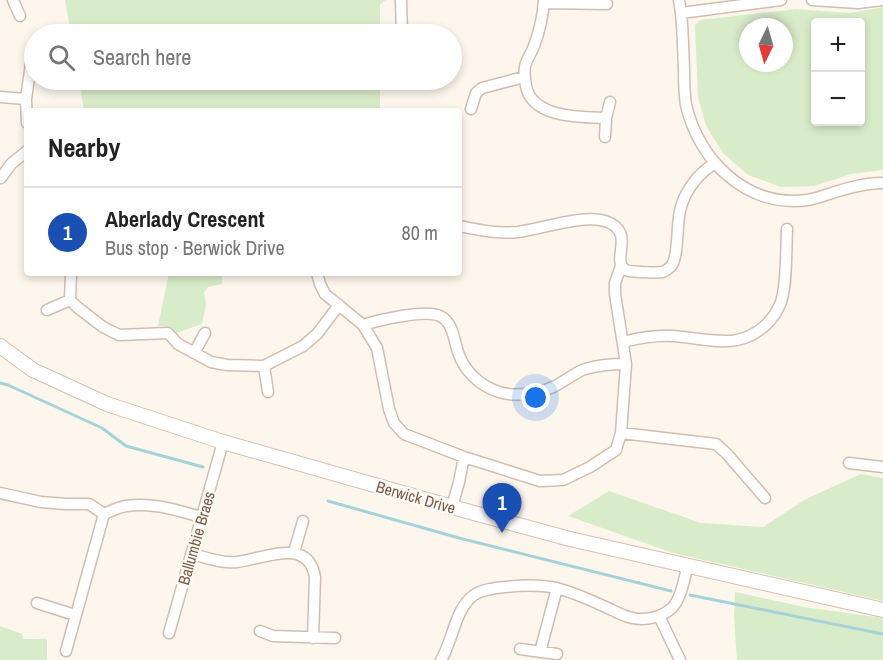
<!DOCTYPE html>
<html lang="en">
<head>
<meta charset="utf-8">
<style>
  :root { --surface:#fff; --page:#f6f6f6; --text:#222; --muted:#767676; --line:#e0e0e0; --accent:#ea580c }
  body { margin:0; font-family:"Archivo Narrow",sans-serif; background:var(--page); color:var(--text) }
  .controls { position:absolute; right:18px; top:18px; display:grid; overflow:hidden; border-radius:6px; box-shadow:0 3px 9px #0003 }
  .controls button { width:54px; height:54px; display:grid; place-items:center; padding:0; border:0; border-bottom:2px solid var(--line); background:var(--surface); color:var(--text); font:30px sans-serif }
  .compass { position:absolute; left:739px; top:18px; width:54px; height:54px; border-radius:50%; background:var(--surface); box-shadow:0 3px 9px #0003; rotate:185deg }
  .you { position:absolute; left:536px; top:398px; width:21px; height:21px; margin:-15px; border:4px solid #fff; border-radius:50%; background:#1a73e8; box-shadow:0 0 0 9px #1a73e833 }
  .badge { display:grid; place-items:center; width:39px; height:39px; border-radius:50%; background:var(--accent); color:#fff; font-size:20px; font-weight:700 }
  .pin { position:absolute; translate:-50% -50px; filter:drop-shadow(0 2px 3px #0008) }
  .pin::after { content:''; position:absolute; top:32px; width:21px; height:18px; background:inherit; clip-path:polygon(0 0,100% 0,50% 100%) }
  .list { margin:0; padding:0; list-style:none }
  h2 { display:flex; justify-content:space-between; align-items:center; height:78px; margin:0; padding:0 24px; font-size:26px }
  h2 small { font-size:20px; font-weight:400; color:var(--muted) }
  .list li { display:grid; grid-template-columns:39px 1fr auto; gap:18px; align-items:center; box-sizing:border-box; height:90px; padding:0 24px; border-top:2px solid var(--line) }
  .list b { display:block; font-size:22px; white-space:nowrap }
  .list p { margin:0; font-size:20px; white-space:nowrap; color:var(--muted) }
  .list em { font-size:20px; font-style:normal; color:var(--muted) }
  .icon { flex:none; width:33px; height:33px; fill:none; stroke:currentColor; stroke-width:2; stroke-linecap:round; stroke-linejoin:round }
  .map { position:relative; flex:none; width:883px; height:660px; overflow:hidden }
  .search { position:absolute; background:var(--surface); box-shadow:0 3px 9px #0003; left:24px; top:24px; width:438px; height:66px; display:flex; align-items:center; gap:15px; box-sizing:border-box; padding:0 21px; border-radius:33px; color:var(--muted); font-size:22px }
  .panel { position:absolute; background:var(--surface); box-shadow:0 3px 9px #0003; left:24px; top:108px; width:438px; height:168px; border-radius:6px }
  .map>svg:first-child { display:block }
  .green { fill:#d8ecc9; fill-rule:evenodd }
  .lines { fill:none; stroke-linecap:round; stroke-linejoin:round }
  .stream { stroke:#a5d3da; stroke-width:3 }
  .street-casing { stroke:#d1beb0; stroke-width:13 }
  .secondary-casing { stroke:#d6c0b0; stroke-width:16 }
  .street { stroke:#fff; stroke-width:10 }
  .secondary { stroke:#fff; stroke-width:14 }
  .labels { text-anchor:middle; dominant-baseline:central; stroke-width:5; stroke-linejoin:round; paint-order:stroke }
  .street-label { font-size:16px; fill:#7a5c4d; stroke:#fffaf3 }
</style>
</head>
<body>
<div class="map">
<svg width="883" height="660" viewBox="0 0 883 660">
  <rect width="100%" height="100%" fill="#fdf6ec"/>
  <path class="green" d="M65,0H386L380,4V34H71Z
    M883,7V170L851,174L814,186L781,187L748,175L723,153L706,126L698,97L695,25L700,20L796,9L849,13ZM816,22H860V122H816ZM748,27H784V63H748Z
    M79,80H380V111H84Z
    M169,273H222V284L208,287L204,293L206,304L202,324L176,333L171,327L158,326Z
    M861,474L883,478V601L673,553L568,516L609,491L701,523L763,527L806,499Z
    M735,592L804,607L883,618V660H737L734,617Z
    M0,626L22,634L23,639H47V660H0Z"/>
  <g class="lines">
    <path class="stream" d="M0,383L8,385L102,428L126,446L203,467
      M328,501L459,538L671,591
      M690,595L883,634"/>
    <defs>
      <path id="street" d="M13,0L20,16
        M401,0L402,34
        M544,0C543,16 540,30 534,46C532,52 528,57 526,63C523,70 525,78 526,86C532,118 580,117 606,118
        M679,0L681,13C683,31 683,50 684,68C684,80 684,93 686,105C699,161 747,208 807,200C815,199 822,196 829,194C847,188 864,183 883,183
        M812,0L858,3L883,0
        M544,3L607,4
        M681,13L781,0
        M0,97L26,99
        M471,109L476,93L482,88L524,77
        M27,123L26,99L31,64
        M605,137L606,118L610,102
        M1,178L11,164L27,151
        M459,226C479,230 498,234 518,232C542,229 583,214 605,221C638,232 609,261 626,270C630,272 635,271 640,272C647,272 655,273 663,272C667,270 671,268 673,263C679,251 676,222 681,207C686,189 699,173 715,163
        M71,273L70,300L77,307L103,327L119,335L168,333L178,344L211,362L227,365L264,366L303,346L317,334L339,305
        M317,273L320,284L325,294L363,325L377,348L389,409L394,423L404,434L464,457L540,481L563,480L590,467L616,450L621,433L626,364L615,294V283L621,266
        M47,310L70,300
        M363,325C379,320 426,309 440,316C453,322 454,340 458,352C464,371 480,386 499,392C515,397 538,394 553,387C564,382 574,373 585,369C598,365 612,364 626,364
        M623,342C639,338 656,335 673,336C691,337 720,344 737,340C757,336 774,321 781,302C787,284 786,249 787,229
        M194,353L205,333
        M264,366L268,392
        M621,433L716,444L727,454L765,498
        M849,463L883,467
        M0,493L41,502L66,504H89L104,514
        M452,507L459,482L464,457
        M294,552L303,521
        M191,554C206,557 222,564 237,562C264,559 308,536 315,577L313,638
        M37,603L75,615
        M659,616L680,660
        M260,631L273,636L335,638
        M169,633L223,442
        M520,649L557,654
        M66,651L104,514C111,511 119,507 126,506C153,502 176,510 201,517
        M540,652L557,588
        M441,660C453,641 455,608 474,595C483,589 495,588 505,587C523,585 542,584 560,589C578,594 595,602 612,610C618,613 626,617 633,618C646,621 662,617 672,608C682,597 684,578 688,565"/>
      <path id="secondary" d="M0,346L33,370L107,404L223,442L452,507L570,539L883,610"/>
    </defs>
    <use href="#street" class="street-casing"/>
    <use href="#secondary" class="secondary-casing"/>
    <use href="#street" class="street"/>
    <use href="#secondary" class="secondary"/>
  </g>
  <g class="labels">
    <g class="street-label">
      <text transform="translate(416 497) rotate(16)">Berwick Drive</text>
      <text transform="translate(196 538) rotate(-74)">Ballumbie Braes</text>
    </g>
  </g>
</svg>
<div class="controls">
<button>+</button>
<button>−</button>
</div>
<svg class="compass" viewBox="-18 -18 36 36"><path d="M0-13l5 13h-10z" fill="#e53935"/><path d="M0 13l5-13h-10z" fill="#767676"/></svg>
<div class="you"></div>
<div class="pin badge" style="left:502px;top:533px;background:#1a4fb4">1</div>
<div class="search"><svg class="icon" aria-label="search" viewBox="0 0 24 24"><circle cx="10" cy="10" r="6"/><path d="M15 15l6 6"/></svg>Search here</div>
<section class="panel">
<h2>Nearby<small></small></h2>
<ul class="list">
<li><span class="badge" style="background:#1a4fb4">1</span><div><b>Aberlady Crescent</b><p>Bus stop · Berwick Drive</p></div><em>80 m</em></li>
</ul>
</section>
</div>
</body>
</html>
